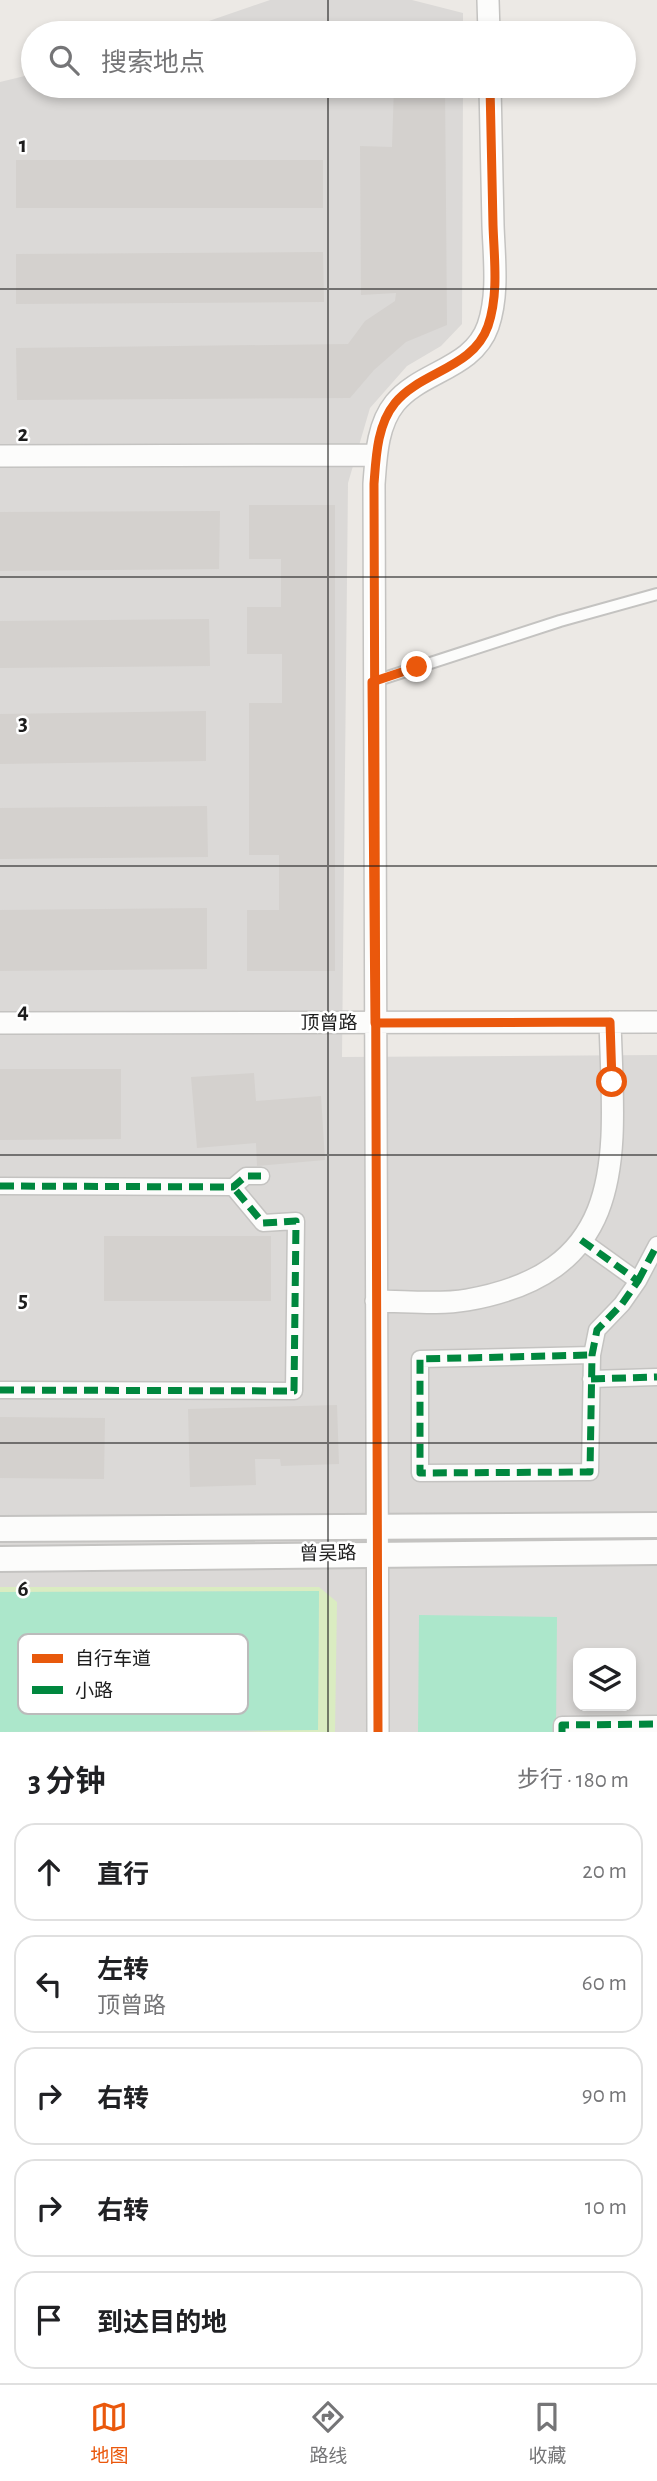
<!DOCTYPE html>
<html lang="zh">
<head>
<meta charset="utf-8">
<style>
  :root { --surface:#fff; --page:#f6f6f6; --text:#202124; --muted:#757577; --line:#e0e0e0; --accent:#ea580c }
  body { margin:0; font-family:"Alegreya Sans","Noto Sans SC",sans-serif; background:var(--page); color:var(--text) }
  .controls { position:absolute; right:21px; bottom:21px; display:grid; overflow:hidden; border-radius:14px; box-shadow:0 4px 10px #0003 }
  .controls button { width:63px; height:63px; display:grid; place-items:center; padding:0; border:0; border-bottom:2px solid var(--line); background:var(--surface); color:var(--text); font:35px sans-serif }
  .stop { position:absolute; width:21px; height:21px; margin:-16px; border:5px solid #ea580c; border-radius:50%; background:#fff }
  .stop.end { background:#ea580c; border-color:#fff; box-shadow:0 2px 7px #0008 }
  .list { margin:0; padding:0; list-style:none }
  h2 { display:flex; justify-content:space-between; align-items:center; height:91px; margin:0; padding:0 28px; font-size:30px }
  h2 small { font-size:23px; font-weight:400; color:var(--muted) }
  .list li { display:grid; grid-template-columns:46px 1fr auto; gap:21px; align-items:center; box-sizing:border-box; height:98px; margin:0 14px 14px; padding:0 14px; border:2px solid var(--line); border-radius:21px }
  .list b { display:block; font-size:26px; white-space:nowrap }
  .list p { margin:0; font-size:23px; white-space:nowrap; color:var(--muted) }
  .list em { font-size:23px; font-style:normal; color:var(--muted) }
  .icon { flex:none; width:38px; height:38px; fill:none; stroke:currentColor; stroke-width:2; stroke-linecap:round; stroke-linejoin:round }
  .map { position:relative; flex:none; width:657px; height:1732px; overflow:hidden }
  .search { position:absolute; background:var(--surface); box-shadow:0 4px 10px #0003; left:21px; right:21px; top:21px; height:77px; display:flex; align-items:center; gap:18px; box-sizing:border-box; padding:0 24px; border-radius:38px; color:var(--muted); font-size:26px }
  .sheet { height:651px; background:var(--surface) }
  nav { display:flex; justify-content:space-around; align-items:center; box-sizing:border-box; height:98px; border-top:2px solid var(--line); background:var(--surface); font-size:19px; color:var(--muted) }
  nav a { display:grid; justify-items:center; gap:4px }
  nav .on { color:var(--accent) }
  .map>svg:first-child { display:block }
  .residential { fill:#dbd9d7; fill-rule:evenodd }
  .grass { fill:#daecc1 }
  .pitch { fill:#ace7cb }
  .building { fill:#d4d1ce }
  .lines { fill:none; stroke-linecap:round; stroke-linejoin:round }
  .service-casing { stroke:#c4c3c1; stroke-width:14 }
  .pedestrian-casing { stroke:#c4c3c1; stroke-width:19 }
  .minor-casing { stroke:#c4c3c1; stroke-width:24 }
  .tertiary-casing { stroke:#c4c3c1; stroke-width:28 }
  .service { stroke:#fcfcfb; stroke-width:10 }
  .pedestrian { stroke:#fcfcfb; stroke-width:16 }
  .minor { stroke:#fcfcfb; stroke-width:21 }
  .tertiary { stroke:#fcfcfb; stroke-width:24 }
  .quiet { stroke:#00873e; stroke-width:7; stroke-dasharray:14 7; stroke-linecap:butt }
  .cycleway-casing { stroke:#fff; stroke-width:13 }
  .cycleway { stroke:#e8590c; stroke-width:9 }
  .route { stroke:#ea580c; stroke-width:9 }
  .grid { fill:none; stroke:#1d1d1d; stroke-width:2; stroke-opacity:0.55 }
  .labels { text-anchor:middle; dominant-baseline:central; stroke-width:5; stroke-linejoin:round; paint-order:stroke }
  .street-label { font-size:19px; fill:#1d1d1d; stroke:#fff }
  .key { fill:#fff; stroke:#bbb; stroke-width:2 }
  .key-label { font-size:19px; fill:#1d1d1d }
  .grid-label { font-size:23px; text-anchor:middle; font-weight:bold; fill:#1d1d1d; stroke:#fff; stroke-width:5; stroke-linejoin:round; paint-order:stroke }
</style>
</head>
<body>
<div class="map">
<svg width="657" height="1732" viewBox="0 0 657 1732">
  <rect width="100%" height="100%" fill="#ece9e5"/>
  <path class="residential" d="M270,0H412L463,13V33H174Z
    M33,74V86H463L462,324L441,346L407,366L370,408L348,483L342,1057L657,1055V1732H0V82ZM578,1653H631V1706H578Z"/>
  <path class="grass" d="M0,1587H319L337,1602L335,1732H244L318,1729L319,1591L0,1592Z"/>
  <path class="pitch" d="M319,1591L318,1730L0,1732V1592Z
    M419,1615L557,1617L556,1732H418Z"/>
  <path class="building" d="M394,86H445L447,325L406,342L374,370L350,398L17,400L16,348L348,344L365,321L395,301L396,293L361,295L360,146L392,147Z
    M16,160H323V208H16Z
    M323,252L324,302L16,304V254Z
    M249,505H335V971H247V910H279V855H249V703H282V654H247V607H281V559H249Z
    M220,511L219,569L0,571V512Z
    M209,619L210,666L0,668V621Z
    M206,711V761L0,764V714Z
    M207,806L208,857L0,859V808Z
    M207,908V969L0,971V910Z
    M0,1069H121V1139L0,1140Z
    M254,1073L256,1101L321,1096L325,1160L257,1166L256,1143L197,1148L191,1077Z
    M104,1236H271V1301H104Z
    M337,1405L339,1464L281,1466L280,1459H255L256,1485L190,1487L188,1409Z
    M0,1417L105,1418L104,1479L0,1478Z"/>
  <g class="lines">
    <defs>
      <path id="service" d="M372,682L560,621L657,594"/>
      <path id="pedestrian" d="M0,1186L233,1187L246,1176H261
        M581,1240L638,1281L622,1304L597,1330L592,1355L590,1472L420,1473V1359L592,1355
        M638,1281L657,1245
        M591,1379L657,1377
        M0,1390L294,1391L296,1221L263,1223L233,1187
        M562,1732V1725L657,1724"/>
      <path id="minor" d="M488,0L489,33
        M0,456L376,455
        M0,1023L657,1022
        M376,1301C405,1301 438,1305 467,1300C632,1271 614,1154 610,1022
        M378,1732L374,484C376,457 377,425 395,403C421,371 473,369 488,326C499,294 494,257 493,225C492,178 491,132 490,86"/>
      <path id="tertiary" d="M0,1529L657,1525
        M0,1559L657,1552"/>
    </defs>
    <use href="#service" class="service-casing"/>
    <use href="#pedestrian" class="pedestrian-casing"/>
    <use href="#minor" class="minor-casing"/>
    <use href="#tertiary" class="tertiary-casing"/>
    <use href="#service" class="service"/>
    <use href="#pedestrian" class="pedestrian"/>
    <use href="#minor" class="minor"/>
    <use href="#tertiary" class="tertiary"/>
    <path class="quiet" d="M0,1186L233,1187L246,1176H261
      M581,1240L638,1281L622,1304L597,1330L592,1355L590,1472L420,1473V1359L592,1355
      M638,1281L657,1245
      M591,1379L657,1377
      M0,1390L294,1391L296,1221L263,1223L233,1187
      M562,1732V1725L657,1724"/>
    <defs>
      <path id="cycleway" d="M378,1732L374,484C376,457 377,425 395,403C421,371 473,369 488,326C499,294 494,257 493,225C492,178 491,132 490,86"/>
    </defs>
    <use href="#cycleway" class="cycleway-casing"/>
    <use href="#cycleway" class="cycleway"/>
  </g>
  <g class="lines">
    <path class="route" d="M417,667L372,682L375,1023L610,1022L612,1082"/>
  </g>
  <path class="grid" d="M328,0V33M328,86V1732M0,289H657M0,577H657M0,866H657M0,1155H657M0,1443H657"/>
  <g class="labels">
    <g class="street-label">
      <text x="329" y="1023">顶曾路</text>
      <text transform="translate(328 1554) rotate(-1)">曾吴路</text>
    </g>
  </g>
  <rect x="18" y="1634" width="230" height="80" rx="10" class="key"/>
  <rect x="32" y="1654" width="31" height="9" fill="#e8590c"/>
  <rect x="32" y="1686" width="31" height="8" fill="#00873e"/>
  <g class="key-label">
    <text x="75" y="1665">自行车道</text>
    <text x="75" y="1697">小路</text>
  </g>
  <g class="grid-label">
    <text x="23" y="152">1</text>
    <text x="23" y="441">2</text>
    <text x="23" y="730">3</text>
    <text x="23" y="1018">4</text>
    <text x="23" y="1307">5</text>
    <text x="23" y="1596">6</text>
  </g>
</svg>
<div class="controls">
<button><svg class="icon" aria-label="layers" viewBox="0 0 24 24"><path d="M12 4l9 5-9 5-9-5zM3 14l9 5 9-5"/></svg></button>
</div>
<div class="stop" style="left:612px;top:1082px"></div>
<div class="stop end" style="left:417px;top:667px"></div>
<div class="search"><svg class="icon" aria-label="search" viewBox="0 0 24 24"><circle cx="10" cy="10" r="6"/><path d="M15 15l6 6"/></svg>搜索地点</div>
</div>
<section class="sheet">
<h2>3 分钟<small>步行 · 180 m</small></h2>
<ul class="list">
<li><svg class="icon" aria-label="ahead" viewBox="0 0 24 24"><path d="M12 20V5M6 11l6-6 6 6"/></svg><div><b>直行</b></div><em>20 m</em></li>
<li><svg class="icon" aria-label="left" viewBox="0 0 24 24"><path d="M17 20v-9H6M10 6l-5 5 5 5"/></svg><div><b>左转</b><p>顶曾路</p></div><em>60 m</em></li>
<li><svg class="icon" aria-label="right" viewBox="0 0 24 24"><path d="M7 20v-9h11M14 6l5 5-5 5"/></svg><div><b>右转</b></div><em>90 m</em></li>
<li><svg class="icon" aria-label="right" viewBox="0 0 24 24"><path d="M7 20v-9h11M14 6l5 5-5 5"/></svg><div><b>右转</b></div><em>10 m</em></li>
<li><svg class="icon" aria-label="arrive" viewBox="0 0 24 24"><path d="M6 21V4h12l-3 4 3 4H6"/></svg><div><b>到达目的地</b></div></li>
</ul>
</section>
<nav>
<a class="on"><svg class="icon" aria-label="map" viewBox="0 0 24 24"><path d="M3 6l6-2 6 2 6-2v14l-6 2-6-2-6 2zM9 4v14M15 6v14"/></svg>地图</a>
<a><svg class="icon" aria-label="directions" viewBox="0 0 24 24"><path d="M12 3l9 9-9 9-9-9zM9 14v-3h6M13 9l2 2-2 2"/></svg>路线</a>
<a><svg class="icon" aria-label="saved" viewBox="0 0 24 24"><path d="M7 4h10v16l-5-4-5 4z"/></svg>收藏</a>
</nav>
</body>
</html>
